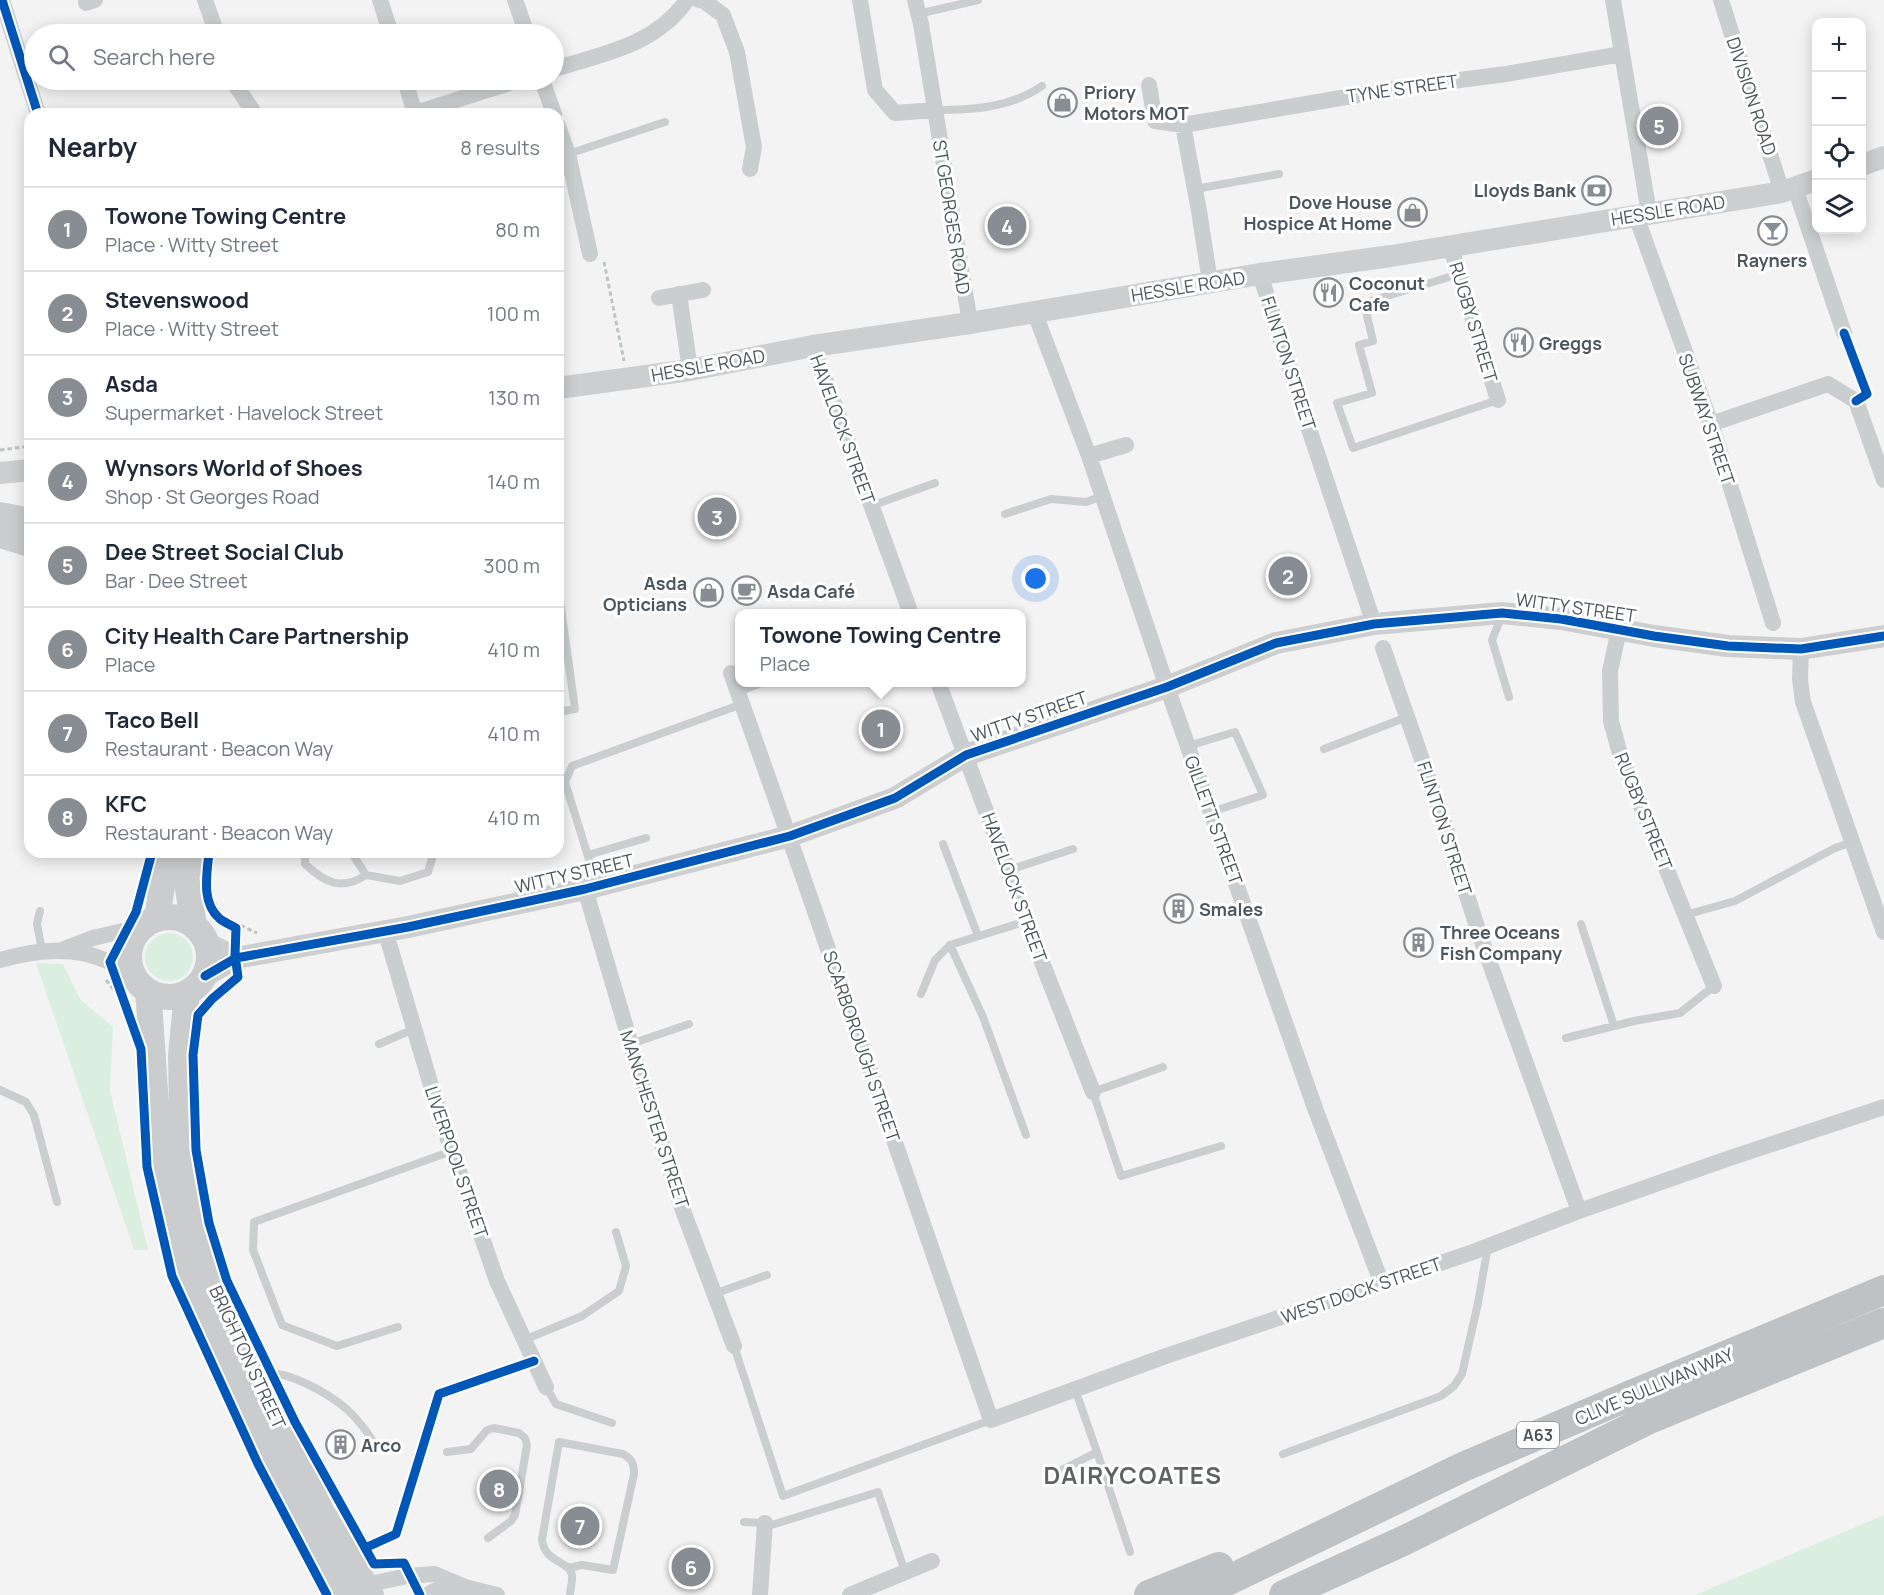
<!DOCTYPE html>
<html lang="en">
<head>
<meta charset="utf-8">
<style>
  :root { --surface:#fff; --page:#f6f6f7; --text:#1f2937; --muted:#747a83; --line:#e0e1e3; --accent:#878d92 }
  body { margin:0; font-family:Manrope,sans-serif; background:var(--page); color:var(--text) }
  .controls { position:absolute; right:18px; top:18px; display:grid; overflow:hidden; border-radius:12px; box-shadow:0 3px 15px #0003 }
  .controls button { width:54px; height:54px; display:grid; place-items:center; padding:0; border:0; border-bottom:2px solid var(--line); background:var(--surface); color:var(--text); font:30px sans-serif }
  .you { position:absolute; left:1036px; top:579px; width:21px; height:21px; margin:-15px; border:4px solid #fff; border-radius:50%; background:#1a73e8; box-shadow:0 0 0 9px #1a73e833 }
  .badge { display:grid; place-items:center; width:39px; height:39px; border-radius:50%; background:var(--accent); color:#fff; font-size:20px; font-weight:700 }
  .pin { position:absolute; translate:-50% -50%; border:3px solid #fff; box-shadow:0 2px 6px #0006 }
  .popup { position:absolute; left:735px; top:609px; width:291px; height:78px; box-sizing:border-box; display:grid; place-content:center; border-radius:12px; background:var(--surface); filter:drop-shadow(0 2px 4px #0005); font-size:20px; white-space:nowrap; color:var(--muted) }
  .popup b { font-size:22px; color:var(--text) }
  .popup::after { content:''; position:absolute; left:50%; top:100%; margin-left:-12px; border:12px solid transparent; border-top-color:var(--surface) }
  .list { margin:0; padding:0; list-style:none }
  h2 { display:flex; justify-content:space-between; align-items:center; height:78px; margin:0; padding:0 24px; font-size:26px }
  h2 small { font-size:20px; font-weight:400; color:var(--muted) }
  .list li { display:grid; grid-template-columns:39px 1fr auto; gap:18px; align-items:center; box-sizing:border-box; height:84px; padding:0 24px; border-top:2px solid var(--line) }
  .list b { display:block; font-size:22px; white-space:nowrap }
  .list p { margin:0; font-size:20px; white-space:nowrap; color:var(--muted) }
  .list em { font-size:20px; font-style:normal; color:var(--muted) }
  .icon { flex:none; width:33px; height:33px; fill:none; stroke:currentColor; stroke-width:2; stroke-linecap:round; stroke-linejoin:round }
  .map { position:relative; flex:none; width:1884px; height:1595px; overflow:hidden }
  .search { position:absolute; background:var(--surface); box-shadow:0 3px 15px #0003; left:24px; top:24px; width:540px; height:66px; display:flex; align-items:center; gap:15px; box-sizing:border-box; padding:0 21px; border-radius:33px; color:var(--muted); font-size:22px }
  .panel { position:absolute; background:var(--surface); box-shadow:0 3px 15px #0003; left:24px; top:108px; width:540px; height:750px; border-radius:18px }
  .map>svg:first-child { display:block }
  .green { fill:#dbefe1 }
  .lines { fill:none; stroke-linecap:round; stroke-linejoin:round }
  .path { stroke:#bcc5c2; stroke-width:3; stroke-dasharray:4.5 3; stroke-linecap:butt }
  .lane { stroke:#cbcecf; stroke-width:8 }
  .street { stroke:#cbcecf; stroke-width:16 }
  .secondary { stroke:#ccced0; stroke-width:22 }
  .primary { stroke:#caccce; stroke-width:26 }
  .highway { stroke:#bec2c5; stroke-width:30 }
  .cycleway-casing { stroke:#fff; stroke-width:13 }
  .cycleway { stroke:#0057b8; stroke-width:9 }
  .labels { text-anchor:middle; dominant-baseline:central; stroke-width:6; stroke-linejoin:round; paint-order:stroke }
  .shield { fill:#fff; stroke:#82898e; stroke-width:1.5 }
  .shield-label { font-size:16px; font-weight:bold; fill:#4c565e }
  .street-label { font-size:18px; fill:#4c565e; stroke:#fff }
  .poi-label { font-size:18px; font-weight:bold; fill:#4c565e; stroke:#fff; text-anchor:start }
  .district-label { font-size:24px; font-weight:bold; letter-spacing:1.5px; fill:#5f6366; stroke:#fff }
</style>
</head>
<body>
<div class="map">
<svg width="1884" height="1595" viewBox="0 0 1884 1595">
  <rect width="100%" height="100%" fill="#f4f3f3"/>
  <path class="green" d="M145 957a24 24 0 1 1 48 0a24 24 0 1 1-48 0Z
    M36,963L63,964L80,999L113,1027L110,1090L148,1250H134Z
    M1884,1515V1595H1695Z"/>
  <g class="lines">
    <path class="path" d="M604,262L624,361
      M0,450L30,446
      M210,872L212,898L223,917L257,933
      M131,913L137,897
      M106,980L119,996L128,1021"/>
    <path class="lane" d="M918,14L978,0
      M935,110C973,110 1010,108 1042,86
      M568,154L665,122
      M1195,189L1279,174
      M1459,274L1364,303L1373,341L1359,345L1372,393L1337,403L1353,448L1498,400
      M871,506L935,483
      M1005,514L1051,499L1086,502L1103,496
      M558,586L575,709L558,712
      M1502,615L1492,640L1509,697
      M738,692L764,682
      M1188,746L1235,732L1263,795L1211,812
      M1324,749L1407,717
      M943,844L978,936
      M305,852V864C325,883 342,891 366,875
      M351,852L366,875L400,881L428,872L434,852
      M588,855L646,838
      M1009,870L1073,849
      M597,885L565,782L572,766L742,704
      M40,911L37,924L42,950
      M1685,915L1735,901L1835,848L1852,842
      M1581,924L1614,1026
      M950,945L983,1017L1026,1135
      M921,994L935,960L950,945L1027,921
      M1566,1038L1634,1021L1680,1013L1714,986
      M379,1044L414,1029
      M631,1044L689,1024
      M1163,1067L1093,1092L1121,1176L1221,1146
      M0,1090L26,1102L34,1115L57,1202
      M714,1294L767,1275
      M398,1327L337,1346L282,1325L253,1250L254,1222L452,1151
      M524,1340L582,1316L619,1291L626,1266L616,1232
      M734,1346L783,1496L991,1420
      M260,1380C265,1377 272,1374 278,1374C287,1375 296,1379 305,1383C339,1399 358,1415 377,1448
      M546,1387L556,1404L612,1423
      M447,1452L471,1449L487,1430L494,1428L519,1433L525,1438L527,1445L515,1515L511,1521L488,1538
      M1097,1452L1130,1552
      M1283,1454L1441,1396L1454,1386L1462,1374L1478,1303L1488,1246
      M1060,1471L1097,1452L1075,1389
      M744,1522L765,1523
      M765,1527L878,1492L905,1572
      M568,1568L582,1565L613,1570L634,1474C634,1464 632,1459 623,1454L559,1442L542,1539C544,1563 569,1560 572,1575C573,1580 570,1590 570,1595"/>
    <path class="street" d="M2,0L38,114
      M205,0L217,34
      M380,0L391,34
      M515,0L527,34
      M699,0L704,1L723,15L737,52L754,147L750,169
      M860,0L875,90L895,113L935,110
      M915,0L921,24L970,323
      M1613,0L1649,213
      M1721,0L1782,192
      M86,3L95,0
      M554,69C603,54 656,45 687,0
      M232,80L255,114
      M405,80L415,114
      M542,80L554,114
      M1149,85L1155,121L1183,125L1399,88L1506,74L1622,54
      M412,114L519,80
      M1183,125L1199,211L1210,282
      M558,126L568,154L590,254
      M1795,188L1844,333
      M1636,216L1711,424L1773,623
      M1450,245L1498,400
      M1260,274L1312,438L1374,624
      M679,294L690,370
      M659,298L703,290
      M1034,311L1089,456L1167,687L1316,1111L1382,1284
      M813,346L911,614
      M1711,424L1828,384L1856,401L1884,480
      M1089,456L1126,445
      M1619,630L1610,671L1611,721L1620,754L1714,986
      M1383,648L1442,817L1479,933L1579,1211
      M1801,649L1800,679L1803,702L1884,932
      M731,673C820,921 904,1171 991,1420L1166,1356L1473,1252L1579,1211L1730,1158L1884,1107
      M938,682L1045,970L1093,1092
      M585,889L634,1055L682,1208L734,1346
      M385,930L440,1116L497,1281L546,1387
      M64,949L93,938L144,926
      M0,960C35,950 73,945 107,961C118,966 129,975 139,982
      M365,1585L407,1576L434,1574L465,1587L497,1595
      M428,1595L434,1591L464,1587
      M760,1595L765,1523
      M850,1595L932,1561"/>
    <path class="secondary" d="M1862,165L1884,157
      M558,388L690,370L813,346L970,323L1260,274L1391,256L1782,192L1816,180
      M0,473L30,470
      M207,943L236,958
      M205,976L236,958L408,927L585,889L790,836L895,798L966,755L1167,687L1276,643L1374,624L1502,613L1561,619L1654,636L1728,646L1801,649L1884,636"/>
    <path class="primary" d="M0,515L30,521
      M0,535L30,544
      M129 957a40 40 0 1 1 80 0a40 40 0 1 1-80 0Z
      M157,919L167,852
      M194,925L186,877L194,852
      M148,991C155,1069 155,1153 174,1230C207,1361 280,1477 343,1595
      M187,993L181,1056L183,1154L196,1223L213,1285L246,1362L283,1432L320,1509L371,1595"/>
    <path class="highway" d="M1149,1595L1219,1567
      M1198,1595L1463,1467L1631,1395L1884,1290
      M1284,1595L1403,1541L1649,1419L1884,1323"/>
    <defs>
      <path id="cycleway" d="M2,0L38,114
        M1844,333L1867,394L1856,401
        M152,852L136,912L110,962L141,1049L147,1167L172,1276L258,1464L327,1595
        M209,852C207,874 201,902 219,918C223,922 231,925 236,928L235,955L238,977L212,999L198,1015L193,1055L196,1150L209,1223L227,1281L295,1422L374,1564L404,1563L420,1595
        M205,976L236,958L408,927L585,889L790,836L895,798L966,755L1167,687L1276,643L1374,624L1502,613L1561,619L1654,636L1728,646L1801,649L1884,636
        M365,1548L396,1534L439,1394L534,1361"/>
    </defs>
    <use href="#cycleway" class="cycleway-casing"/>
    <use href="#cycleway" class="cycleway"/>
  </g>
  <defs>
    <symbol id="shop-ring" viewBox="-11 -11 22 22"><circle r="9.5" fill="#fff" stroke="#878d92" stroke-width="1.5"/><path d="M-5-2.5h2.3a2.7 3.5 0 0 1 5.4 0H5L5.5 6h-11ZM-1.5-2.5h3a1.5 2.3 0 0 0-3 0Z" fill="#878d92"/></symbol>
    <symbol id="bank-ring" viewBox="-11 -11 22 22"><circle r="9.5" fill="#fff" stroke="#878d92" stroke-width="1.5"/><path d="M-6-4H6V4H-6ZM0-2.3a2.3 2.3 0 1 0 0 4.6a2.3 2.3 0 1 0 0-4.6Z" fill="#878d92"/></symbol>
    <symbol id="bar-ring" viewBox="-11 -11 22 22"><circle r="9.5" fill="#fff" stroke="#878d92" stroke-width="1.5"/><path d="M-6-5H6L.8 .8V4.5H3.5V6h-7V4.5H-.8V.8Z" fill="#878d92"/></symbol>
    <symbol id="restaurant-ring" viewBox="-11 -11 22 22"><circle r="9.5" fill="#fff" stroke="#878d92" stroke-width="1.5"/><path d="M-5-6h1v4h1v-4h1v4h1v-4h1v5L-1.5 .5V6h-2V.5L-5-1ZM5-6V6H3V1.5H1.5Q1.5-4 5-6Z" fill="#878d92"/></symbol>
    <symbol id="cafe-ring" viewBox="-11 -11 22 22"><circle r="9.5" fill="#fff" stroke="#878d92" stroke-width="1.5"/><path d="M-5.5-4.5H6V0H3Q3 3.5 0 3.5H-2.5Q-5.5 3.5-5.5 0ZM3-3.2v2h1.7v-2ZM-6 4.5H4V6H-6Z" fill="#878d92"/></symbol>
    <symbol id="building-ring" viewBox="-11 -11 22 22"><circle r="9.5" fill="#fff" stroke="#878d92" stroke-width="1.5"/><path d="M-4-6H4V6H1V3H-1V6H-4ZM-2.5-4.3h1.7v1.8h-1.7ZM.8-4.3h1.7v1.8H.8ZM-2.5-1h1.7V.8h-1.7ZM.8-1h1.7V.8H.8Z" fill="#878d92"/></symbol>
  </defs>
  <g fill-rule="evenodd">
    <use href="#shop-ring" x="1046" y="86" width="33" height="33"/>
    <use href="#bank-ring" x="1580" y="174" width="33" height="33"/>
    <use href="#shop-ring" x="1396" y="196" width="33" height="33"/>
    <use href="#bar-ring" x="1756" y="214" width="33" height="33"/>
    <use href="#restaurant-ring" x="1312" y="276" width="33" height="33"/>
    <use href="#restaurant-ring" x="1502" y="326" width="33" height="33"/>
    <use href="#cafe-ring" x="730" y="574" width="33" height="33"/>
    <use href="#shop-ring" x="692" y="576" width="33" height="33"/>
    <use href="#building-ring" x="1162" y="892" width="33" height="33"/>
    <use href="#building-ring" x="1402" y="926" width="33" height="33"/>
    <use href="#building-ring" x="324" y="1428" width="33" height="33"/>
  </g>
  <g class="labels">
    <rect class="shield" x="1517" y="1422" width="42" height="26" rx="4.5"/>
    <g class="shield-label">
      <text x="1538" y="1435">A63</text>
    </g>
    <g class="street-label">
      <text transform="translate(1402 88) rotate(-8)">TYNE STREET</text>
      <text transform="translate(1752 96) rotate(72)">DIVISION ROAD</text>
      <text transform="translate(1668 210) rotate(-9)">HESSLE ROAD</text>
      <text transform="translate(952 217) rotate(81)">ST GEORGES ROAD</text>
      <text transform="translate(1188 286) rotate(-9)">HESSLE ROAD</text>
      <text transform="translate(1474 322) rotate(73)">RUGBY STREET</text>
      <text transform="translate(1289 363) rotate(72)">FLINTON STREET</text>
      <text transform="translate(708 365) rotate(-10)">HESSLE ROAD</text>
      <text transform="translate(1707 419) rotate(71)">SUBWAY STREET</text>
      <text transform="translate(843 429) rotate(70)">HAVELOCK STREET</text>
      <text transform="translate(1576 607) rotate(8)">WITTY STREET</text>
      <text transform="translate(1029 716) rotate(-19)">WITTY STREET</text>
      <text transform="translate(1644 811) rotate(68)">RUGBY STREET</text>
      <text transform="translate(1214 820) rotate(70)">GILLETT STREET</text>
      <text transform="translate(1445 828) rotate(72)">FLINTON STREET</text>
      <text transform="translate(574 873) rotate(-13)">WITTY STREET</text>
      <text transform="translate(1015 887) rotate(70)">HAVELOCK STREET</text>
      <text transform="translate(862 1046) rotate(71)">SCARBOROUGH STREET</text>
      <text transform="translate(655 1119) rotate(72)">MANCHESTER STREET</text>
      <text transform="translate(457 1162) rotate(71)">LIVERPOOL STREET</text>
      <text transform="translate(1361 1290) rotate(-19)">WEST DOCK STREET</text>
      <text transform="translate(248 1357) rotate(65)">BRIGHTON STREET</text>
      <text transform="translate(1654 1386) rotate(-23)">CLIVE SULLIVAN WAY</text>
    </g>
    <g class="poi-label">
      <text x="1084" y="92">Priory<tspan x="1084" dy="21">Motors MOT</tspan></text>
      <text x="1576" y="190" text-anchor="end">Lloyds Bank</text>
      <text x="1392" y="202" text-anchor="end">Dove House<tspan x="1392" dy="21">Hospice At Home</tspan></text>
      <text x="1772" y="260" text-anchor="middle">Rayners</text>
      <text x="1349" y="283">Coconut<tspan x="1349" dy="21">Cafe</tspan></text>
      <text x="1539" y="343">Greggs</text>
      <text x="687" y="583" text-anchor="end">Asda<tspan x="687" dy="21">Opticians</tspan></text>
      <text x="767" y="591">Asda Café</text>
      <text x="1199" y="909">Smales</text>
      <text x="1440" y="932">Three Oceans<tspan x="1440" dy="21">Fish Company</tspan></text>
      <text x="361" y="1445">Arco</text>
    </g>
    <g class="district-label">
      <text x="1133" y="1474">DAIRYCOATES</text>
    </g>
  </g>
</svg>
<div class="controls">
<button>+</button>
<button>−</button>
<button><svg class="icon" aria-label="locate" viewBox="0 0 24 24"><circle cx="12" cy="12" r="6"/><path d="M12 2v4M12 18v4M2 12h4M18 12h4"/></svg></button>
<button><svg class="icon" aria-label="layers" viewBox="0 0 24 24"><path d="M12 4l9 5-9 5-9-5zM3 14l9 5 9-5"/></svg></button>
</div>
<div class="you"></div>
<div class="pin badge" style="left:881px;top:729px">1</div>
<div class="popup"><b>Towone Towing Centre</b>Place</div>
<div class="pin badge" style="left:1288px;top:576px">2</div>
<div class="pin badge" style="left:717px;top:517px">3</div>
<div class="pin badge" style="left:1007px;top:226px">4</div>
<div class="pin badge" style="left:1659px;top:126px">5</div>
<div class="pin badge" style="left:691px;top:1567px">6</div>
<div class="pin badge" style="left:580px;top:1526px">7</div>
<div class="pin badge" style="left:499px;top:1489px">8</div>
<div class="search"><svg class="icon" aria-label="search" viewBox="0 0 24 24"><circle cx="10" cy="10" r="6"/><path d="M15 15l6 6"/></svg>Search here</div>
<section class="panel">
<h2>Nearby<small>8 results</small></h2>
<ul class="list">
<li><span class="badge">1</span><div><b>Towone Towing Centre</b><p>Place · Witty Street</p></div><em>80 m</em></li>
<li><span class="badge">2</span><div><b>Stevenswood</b><p>Place · Witty Street</p></div><em>100 m</em></li>
<li><span class="badge">3</span><div><b>Asda</b><p>Supermarket · Havelock Street</p></div><em>130 m</em></li>
<li><span class="badge">4</span><div><b>Wynsors World of Shoes</b><p>Shop · St Georges Road</p></div><em>140 m</em></li>
<li><span class="badge">5</span><div><b>Dee Street Social Club</b><p>Bar · Dee Street</p></div><em>300 m</em></li>
<li><span class="badge">6</span><div><b>City Health Care Partnership</b><p>Place</p></div><em>410 m</em></li>
<li><span class="badge">7</span><div><b>Taco Bell</b><p>Restaurant · Beacon Way</p></div><em>410 m</em></li>
<li><span class="badge">8</span><div><b>KFC</b><p>Restaurant · Beacon Way</p></div><em>410 m</em></li>
</ul>
</section>
</div>
</body>
</html>
